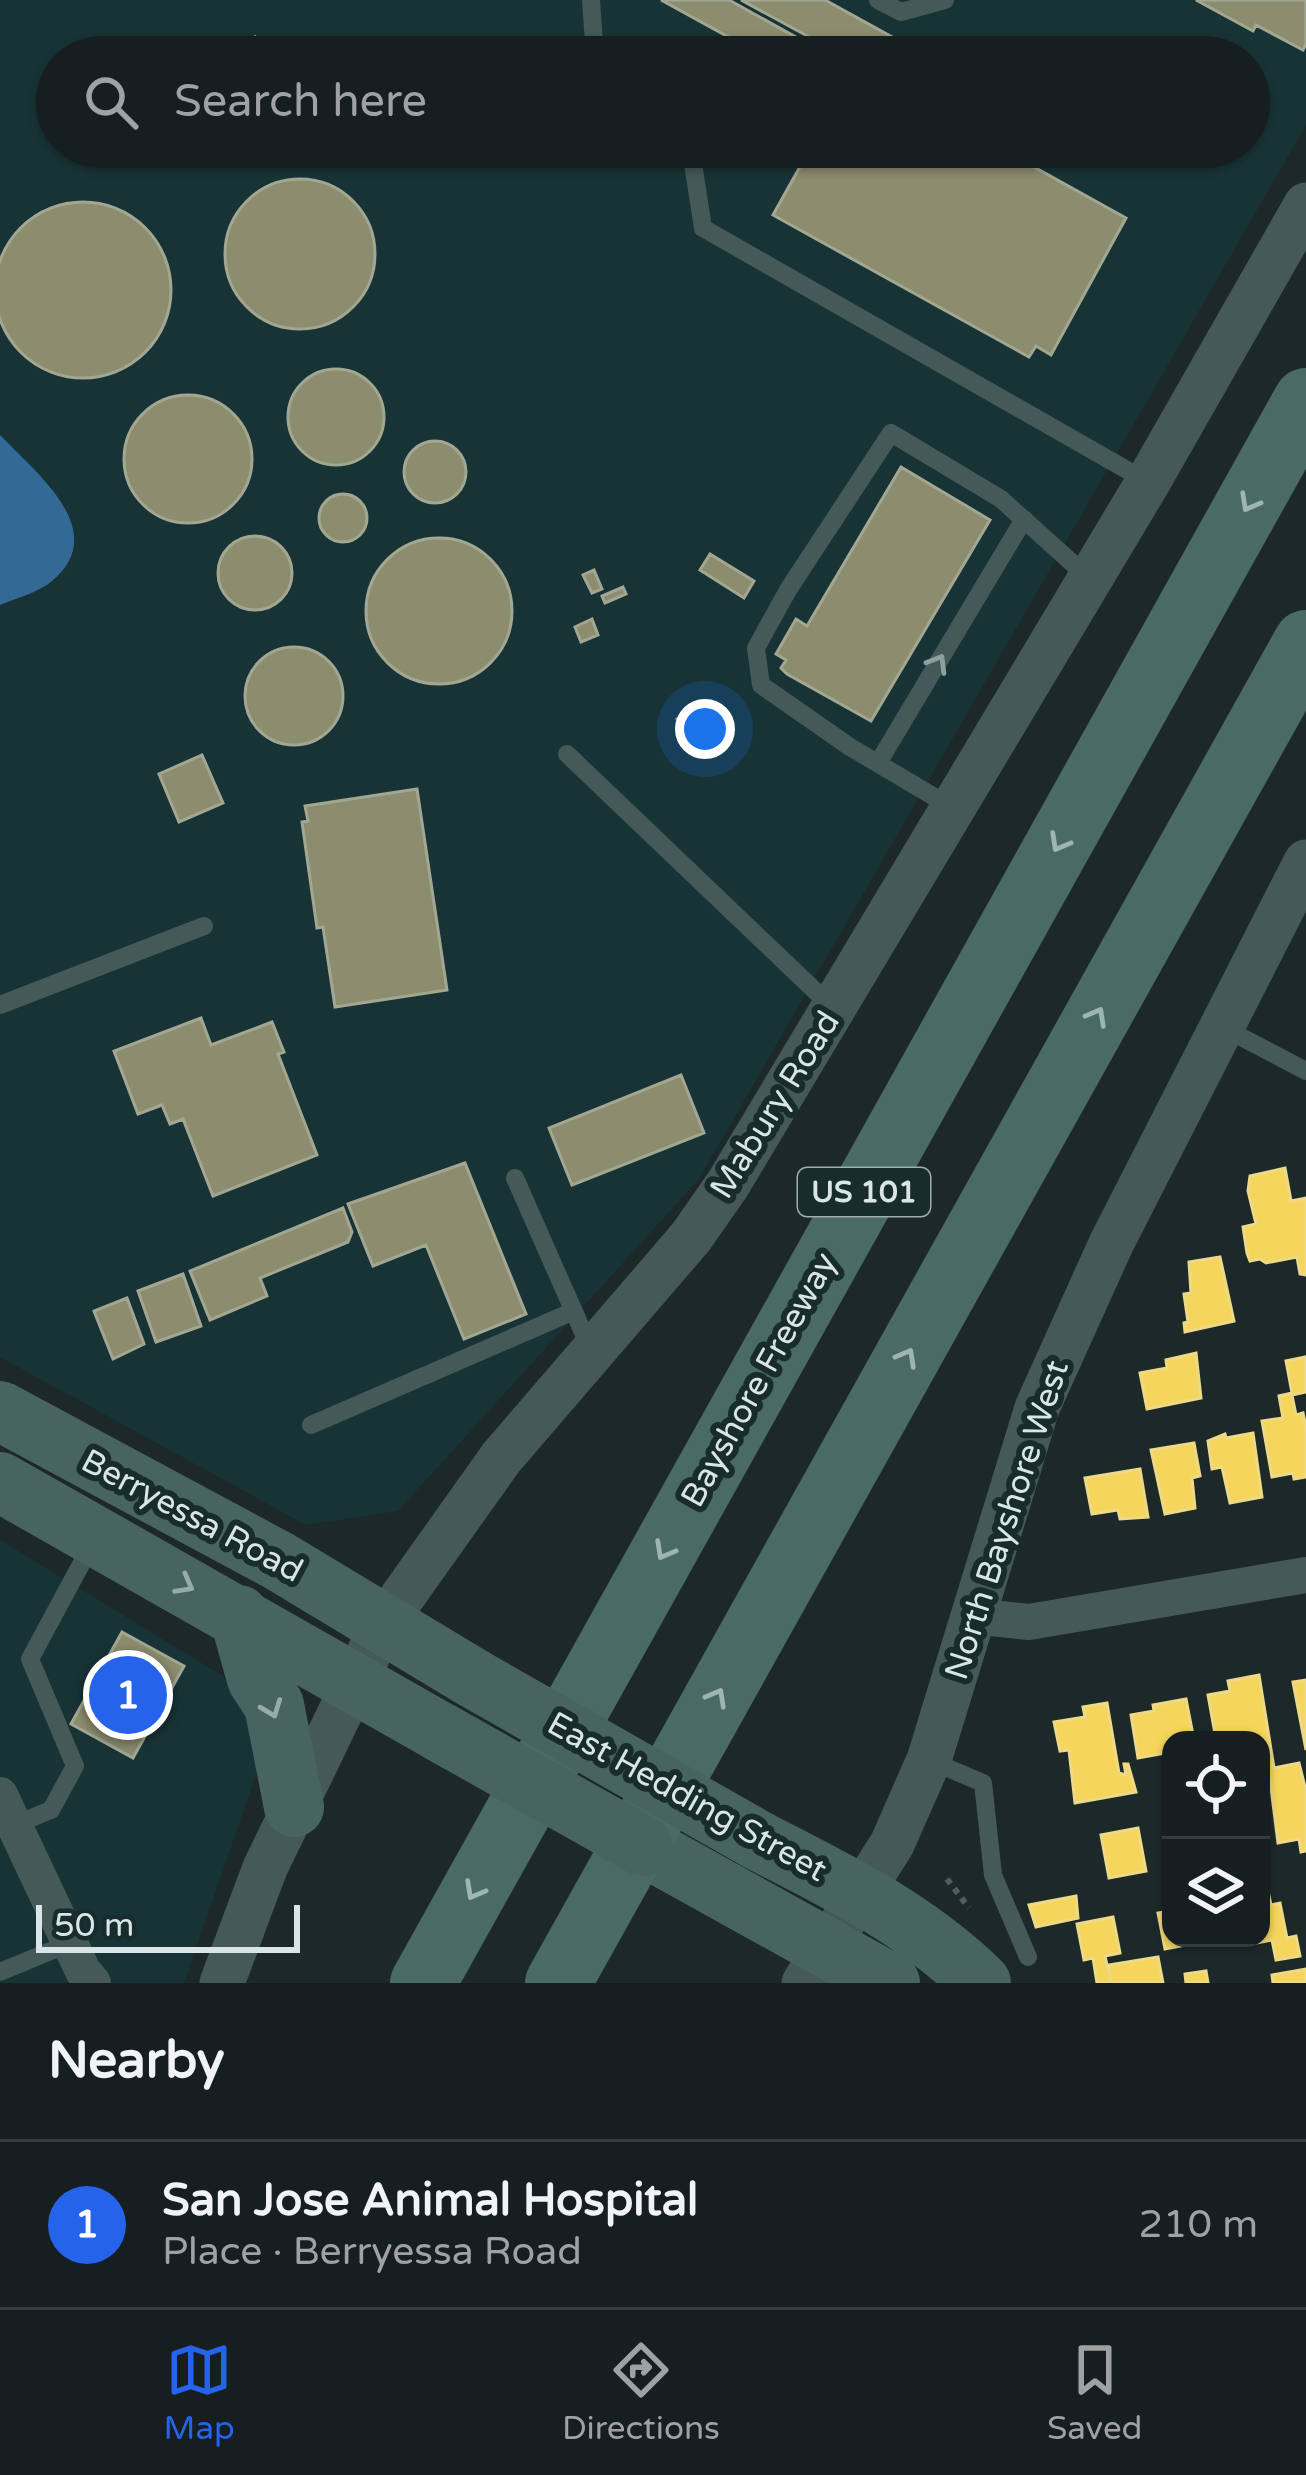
<!DOCTYPE html>
<html lang="en">
<head>
<meta charset="utf-8">
<style>
  :root { --surface:#161e1f; --page:#1f2728; --text:#f1f3f6; --muted:#9ea2a4; --line:#353c3d; --accent:#2563eb }
  body { margin:0; font-family:"Varela Round",sans-serif; background:var(--page); color:var(--text) }
  .controls { position:absolute; right:36px; bottom:36px; display:grid; overflow:hidden; border-radius:24px; box-shadow:0 3px 9px #0004 }
  .controls button { width:108px; height:108px; display:grid; place-items:center; padding:0; border:0; border-bottom:3px solid var(--line); background:var(--surface); color:var(--text); font:60px sans-serif }
  .scale { position:absolute; left:36px; bottom:30px; width:264px; box-sizing:border-box; padding-left:12px; border:6px solid #d9e5e7; border-top:0; font-size:33px; line-height:42px; white-space:nowrap; color:#d9e5e7; -webkit-text-stroke:9px #182c2e; paint-order:stroke }
  .you { position:absolute; left:705px; top:729px; width:42px; height:42px; margin:-30px; border:9px solid #fff; border-radius:50%; background:#1a73e8; box-shadow:0 0 0 18px #1a73e833 }
  .badge { display:grid; place-items:center; width:78px; height:78px; border-radius:50%; background:var(--accent); color:#fff; font-size:39px; font-weight:700 }
  .pin { position:absolute; translate:-50% -50%; border:6px solid #fff; box-shadow:0 3px 12px #0006 }
  .list { margin:0; padding:0; list-style:none }
  h2 { display:flex; justify-content:space-between; align-items:center; height:156px; margin:0; padding:0 48px; font-size:51px }
  h2 small { font-size:39px; font-weight:400; color:var(--muted) }
  .list li { display:grid; grid-template-columns:78px 1fr auto; gap:36px; align-items:center; box-sizing:border-box; height:168px; padding:0 48px; border-top:3px solid var(--line) }
  .list b { display:block; font-size:45px; white-space:nowrap }
  .list p { margin:0; font-size:39px; white-space:nowrap; color:var(--muted) }
  .list em { font-size:39px; font-style:normal; color:var(--muted) }
  .icon { flex:none; width:66px; height:66px; fill:none; stroke:currentColor; stroke-width:2; stroke-linecap:round; stroke-linejoin:round }
  .map { position:relative; flex:none; width:1306px; height:1983px; overflow:hidden }
  .search { position:absolute; background:var(--surface); box-shadow:0 3px 9px #0004; left:36px; right:36px; top:36px; height:132px; display:flex; align-items:center; gap:30px; box-sizing:border-box; padding:0 42px; border-radius:66px; color:var(--muted); font-size:45px }
  .sheet { height:324px; background:var(--surface) }
  nav { display:flex; justify-content:space-around; align-items:center; box-sizing:border-box; height:168px; border-top:3px solid var(--line); background:var(--surface); font-size:33px; color:var(--muted) }
  nav a { display:grid; justify-items:center; gap:6px }
  nav .on { color:var(--accent) }
  .map>svg:first-child { display:block }
  .built { fill:#183336; fill-rule:evenodd }
  .water { fill:#326a95 }
  .homes { fill:#f6d55c; stroke:#edda86; stroke-width:3 }
  .industry { fill:#8c8c6e; stroke:#a3a792; stroke-width:3 }
  .lines { fill:none; stroke-linecap:round; stroke-linejoin:round }
  .path { stroke:#4f5f5f; stroke-width:6; stroke-dasharray:6 6; stroke-linecap:butt }
  .service { stroke:#445958; stroke-width:18 }
  .minor { stroke:#445958; stroke-width:36 }
  .tertiary { stroke:#445958; stroke-width:45 }
  .primary { stroke:#486462; stroke-width:60 }
  .motorway { stroke:#496a67; stroke-width:66 }
  .primary-bridge { stroke:#486462; stroke-width:60 }
  .oneway { stroke:#9fb4b4 }
  .oneway2 { stroke:#8e9fa0 }
  .oneway3 { stroke:#98abab }
  .labels { text-anchor:middle; dominant-baseline:central; stroke-width:12; stroke-linejoin:round; paint-order:stroke }
  .shield { fill:#182c2e; stroke:#9faeb0; stroke-width:3 }
  .shield-label { font-size:30px; font-weight:bold; fill:#d9e5e7 }
  .street-label { font-size:33px; fill:#d9e5e7; stroke:#182c2e }
</style>
</head>
<body>
<div class="map">
<svg width="1306" height="1983" viewBox="0 0 1306 1983">
  <rect width="100%" height="100%" fill="#1d2829"/>
  <path class="built" d="M0,0H1306V125L699,1179L398,1511L306,1525L0,1357ZM57,57H1249V147H57Z
    M0,1540L223,1676L266,1746L184,1983H0Z"/>
  <path class="water" d="M0,435C35,472 112,531 52,581C38,593 16,598 0,605Z"/>
  <path class="homes" d="M1285,1168L1291,1201L1306,1198V1275L1300,1274L1297,1257L1266,1263L1260,1259L1250,1261L1247,1253L1243,1227L1256,1224L1248,1191L1250,1176Z
    M1220,1257L1234,1321L1185,1332L1184,1323L1188,1322L1184,1294L1191,1293L1189,1262Z
    M1196,1353L1201,1398L1147,1409L1140,1373L1167,1368L1166,1360Z
    M1305,1357L1306,1392L1292,1395L1296,1415L1303,1413L1306,1427V1477L1294,1479L1293,1473L1272,1477L1262,1421L1283,1418L1279,1396L1292,1393L1286,1361Z
    M1253,1433L1262,1497L1230,1503L1222,1467L1212,1469L1208,1441L1225,1434L1226,1438Z
    M1194,1443L1200,1476L1192,1478L1195,1508L1165,1514L1151,1450Z
    M1140,1469L1148,1517L1120,1519L1118,1510L1092,1514L1085,1478Z
    M1259,1675L1274,1768L1299,1763L1306,1791V1851L1301,1852L1299,1839L1278,1843L1270,1780L1261,1782V1740H1217L1215,1734L1208,1695L1230,1691L1228,1681Z
    M1306,1680V1750L1293,1682Z
    M1186,1699L1194,1740H1171V1752L1138,1758L1131,1715L1154,1711L1153,1705Z
    M1107,1703L1119,1773L1126,1775L1124,1764H1128L1136,1792L1075,1803L1069,1750L1060,1751L1054,1722L1085,1717L1083,1707Z
    M1138,1828L1146,1871L1109,1878L1101,1835Z
    M1268,1891L1271,1905L1280,1903L1287,1938L1296,1936L1300,1956L1276,1960L1272,1940L1252,1944L1251,1938H1261V1892Z
    M1076,1896L1078,1918L1036,1927L1029,1905Z
    M1171,1911V1938H1201V1942L1165,1949L1158,1913Z
    M1113,1917L1120,1953L1105,1956L1111,1983L1109,1965L1158,1957L1163,1983H1097L1093,1958L1084,1960L1077,1924Z
    M1306,1969V1983H1273L1272,1975Z
    M1206,1971L1208,1983H1186L1185,1974Z"/>
  <path class="industry" d="M661,0H729L832,57H765Z
    M741,0H825L923,54L921,57H846Z
    M1196,0H1306V44L1303,50L1256,25L1253,31Z
    M255,37L263,57H210L209,55Z
    M811,147H998L1126,218L1051,355L1036,346L1029,357L773,215Z
    M225 254a75 75 0 1 1 150 0a75 75 0 1 1-150 0Z
    M-5 290a88 88 0 1 1 176 0a88 88 0 1 1-176 0Z
    M288 417a48 48 0 1 1 96 0a48 48 0 1 1-96 0Z
    M124 459a64 64 0 1 1 128 0a64 64 0 1 1-128 0Z
    M404 472a31 31 0 1 1 62 0a31 31 0 1 1-62 0Z
    M901,467L990,520L871,721L787,674L781,668L786,660L776,654L796,619L807,626Z
    M319 518a24 24 0 1 1 48 0a24 24 0 1 1-48 0Z
    M218 573a37 37 0 1 1 74 0a37 37 0 1 1-74 0Z
    M366 611a73 73 0 1 1 146 0a73 73 0 1 1-146 0Z
    M710,554L754,581L744,598L700,570Z
    M594,570L602,589L592,593L583,575Z
    M623,587L626,594L605,603L602,596Z
    M592,619L598,635L581,642L575,627Z
    M245 696a49 49 0 1 1 98 0a49 49 0 1 1-98 0Z
    M714,703L720,717L691,729L693,733L685,736L677,719Z
    M202,755L223,803L179,822L159,774Z
    M417,789L447,990L335,1007L323,927L317,928L302,822L308,821L305,806Z
    M201,1018L211,1045L272,1022L284,1052L278,1054L317,1155L213,1196L183,1119L170,1124L162,1105L138,1114L114,1051Z
    M681,1075L704,1133L572,1185L549,1128Z
    M465,1163L526,1314L464,1339L426,1245L373,1266L348,1204Z
    M343,1208L352,1232L348,1242L260,1278L267,1296L210,1320L190,1271Z
    M183,1274L201,1326L156,1342L138,1291Z
    M127,1298L144,1344L113,1359L94,1311Z
    M122,1632L184,1666L133,1758L71,1724Z"/>
  <g class="lines">
    <path class="path" d="M947,1879L969,1908"/>
    <path class="service" d="M591,0L595,57
      M878,0L901,12L945,0
      M678,147L692,157L703,228L1148,482
      M567,754L832,1007
      M878,763L1024,519
      M953,808L850,747L761,685L756,648L788,590L891,433L1001,499L1090,579
      M0,1005L204,926
      M1224,1028L1306,1071
      M515,1178L590,1348
      M311,1425L574,1311
      M929,1760L983,1783L993,1875L1028,1957
      M14,1825L51,1810L75,1766L30,1659L92,1544
      M0,1972L70,1943"/>
    <path class="minor" d="M973,1616L1029,1622L1306,1575
      M0,1795L83,1971L93,1983"/>
    <path class="tertiary" d="M222,1983L265,1868L383,1624L501,1458L691,1237L728,1184L1148,482L1306,205
      M804,1983L892,1844L929,1760L1037,1408L1111,1244L1306,862"/>
    <path class="primary" d="M0,1411L279,1561L473,1678
      M0,1482L442,1733
      M239,1615L257,1679L274,1705L294,1807
      M759,1841C838,1881 917,1920 981,1983
      M643,1846L890,1983"/>
    <path class="motorway" d="M423,1983L1306,401
      M558,1983L1306,643"/>
    <path class="primary-bridge" d="M473,1678L759,1841
      M442,1733L643,1846"/>
  </g>
  <defs><path id="oneway-chevron" d="M-2-3.5L2.5 0L-2 3.5" fill="none" stroke-width="1.6" stroke-linecap="round" stroke-linejoin="round" transform="scale(3)"/></defs>
  <g class="oneway">
    <use href="#oneway-chevron" transform="translate(1249 503) rotate(119)"/>
    <use href="#oneway-chevron" transform="translate(1059 843) rotate(119)"/>
    <use href="#oneway-chevron" transform="translate(1097 1016) rotate(-61)"/>
    <use href="#oneway-chevron" transform="translate(907 1357) rotate(-61)"/>
    <use href="#oneway-chevron" transform="translate(664 1551) rotate(119)"/>
    <use href="#oneway-chevron" transform="translate(717 1697) rotate(-61)"/>
    <use href="#oneway-chevron" transform="translate(474 1891) rotate(119)"/>
  </g>
  <use class="oneway2" href="#oneway-chevron" transform="translate(938 663) rotate(-59)"/>
  <g class="oneway3">
    <use href="#oneway-chevron" transform="translate(185 1585) rotate(29)"/>
    <use href="#oneway-chevron" transform="translate(272 1709) rotate(69)"/>
  </g>
  <g class="labels">
    <rect class="shield" x="798" y="1168" width="132" height="48" rx="9"/>
    <g class="shield-label">
      <text x="864" y="1192">US 101</text>
    </g>
    <g class="street-label">
      <text transform="translate(775 1105) rotate(-58)">Mabury Road</text>
      <text transform="translate(759 1380) rotate(-61)">Bayshore Freeway</text>
      <text transform="translate(192 1516) rotate(28)">Berryessa Road</text>
      <text transform="translate(1007 1520) rotate(-72)">North Bayshore West</text>
      <text transform="translate(687 1797) rotate(29)">East Hedding Street</text>
    </g>
  </g>
</svg>
<div class="controls">
<button><svg class="icon" aria-label="locate" viewBox="0 0 24 24"><circle cx="12" cy="12" r="6"/><path d="M12 2v4M12 18v4M2 12h4M18 12h4"/></svg></button>
<button><svg class="icon" aria-label="layers" viewBox="0 0 24 24"><path d="M12 4l9 5-9 5-9-5zM3 14l9 5 9-5"/></svg></button>
</div>
<div class="scale">50 m</div>
<div class="you"></div>
<div class="pin badge" style="left:128px;top:1695px">1</div>
<div class="search"><svg class="icon" aria-label="search" viewBox="0 0 24 24"><circle cx="10" cy="10" r="6"/><path d="M15 15l6 6"/></svg>Search here</div>
</div>
<section class="sheet">
<h2>Nearby<small></small></h2>
<ul class="list">
<li><span class="badge">1</span><div><b>San Jose Animal Hospital</b><p>Place · Berryessa Road</p></div><em>210 m</em></li>
</ul>
</section>
<nav>
<a class="on"><svg class="icon" aria-label="map" viewBox="0 0 24 24"><path d="M3 6l6-2 6 2 6-2v14l-6 2-6-2-6 2zM9 4v14M15 6v14"/></svg>Map</a>
<a><svg class="icon" aria-label="directions" viewBox="0 0 24 24"><path d="M12 3l9 9-9 9-9-9zM9 14v-3h6M13 9l2 2-2 2"/></svg>Directions</a>
<a><svg class="icon" aria-label="saved" viewBox="0 0 24 24"><path d="M7 4h10v16l-5-4-5 4z"/></svg>Saved</a>
</nav>
</body>
</html>
